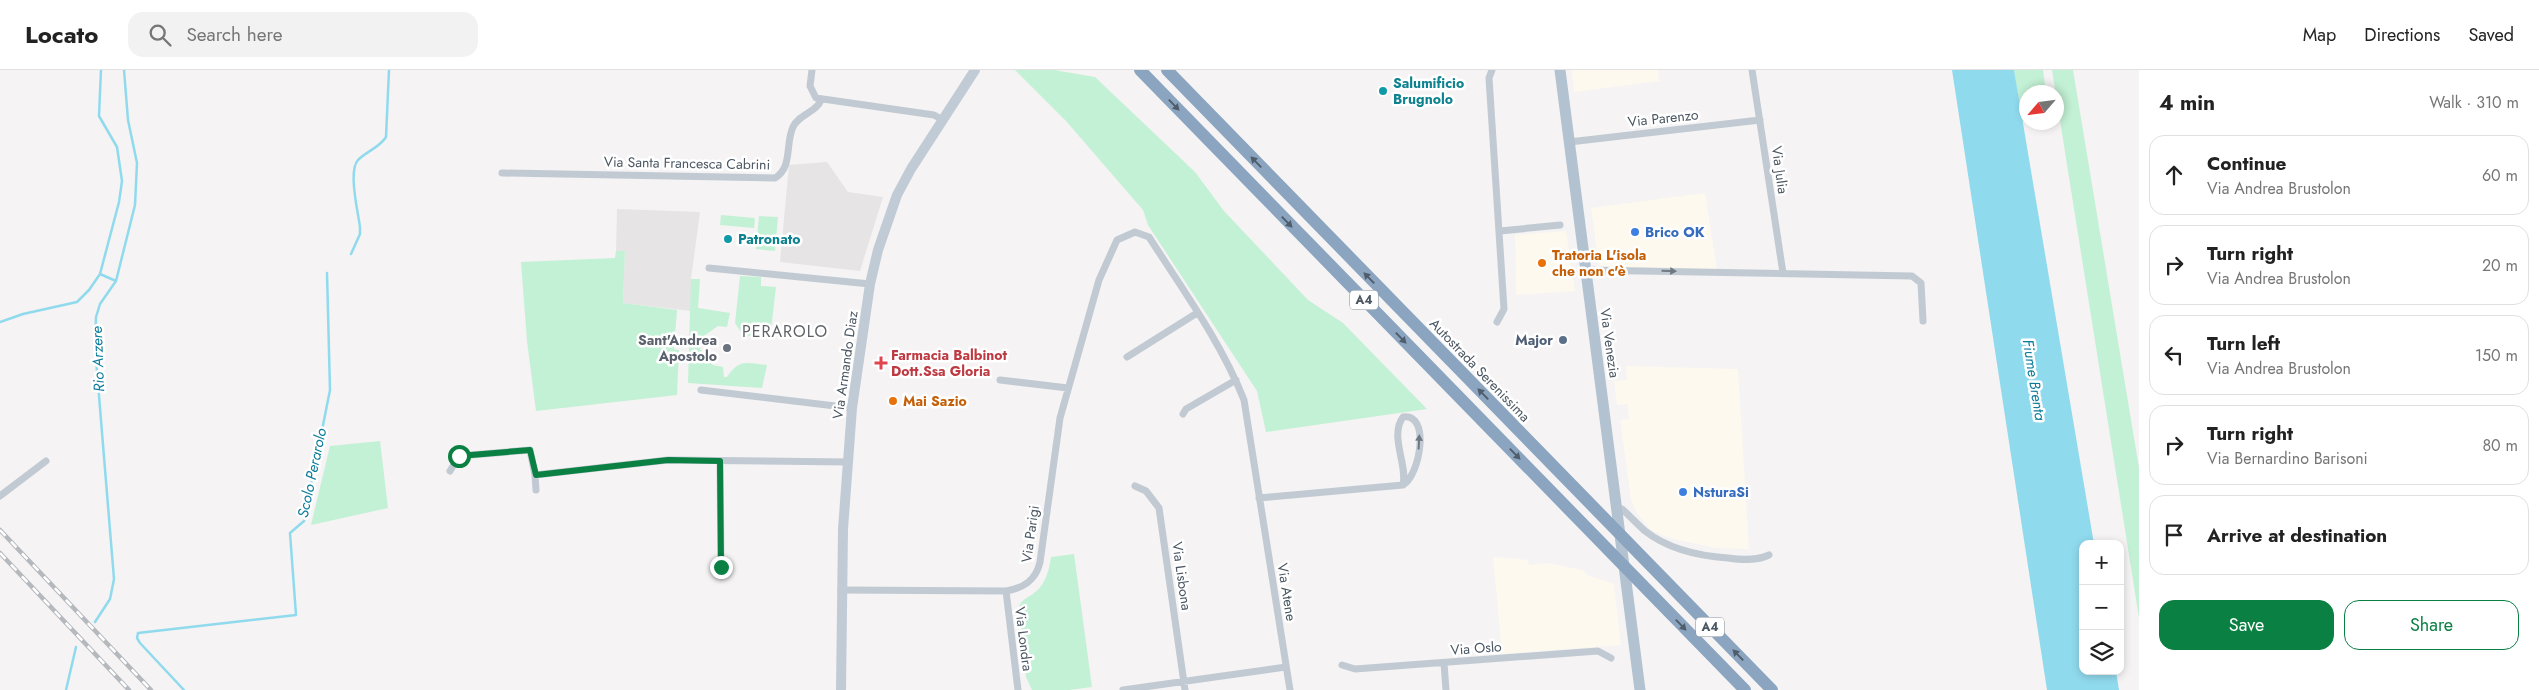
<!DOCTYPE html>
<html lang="en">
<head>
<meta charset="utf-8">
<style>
  :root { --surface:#fff; --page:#f2f2f2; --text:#222; --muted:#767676; --line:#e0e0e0; --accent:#0b8043 }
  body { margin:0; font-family:Jost,sans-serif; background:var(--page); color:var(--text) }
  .controls { position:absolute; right:15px; bottom:15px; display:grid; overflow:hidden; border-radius:10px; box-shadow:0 2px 8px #0003 }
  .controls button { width:45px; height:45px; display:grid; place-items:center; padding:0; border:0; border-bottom:1px solid var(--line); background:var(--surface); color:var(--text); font:25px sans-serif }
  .compass { position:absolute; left:2019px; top:15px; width:45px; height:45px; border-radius:50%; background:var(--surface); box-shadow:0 2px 8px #0003; rotate:242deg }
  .stop { position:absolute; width:15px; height:15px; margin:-11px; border:4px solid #0b8043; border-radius:50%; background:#fff }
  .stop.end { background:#0b8043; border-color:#fff; box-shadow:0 1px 5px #0008 }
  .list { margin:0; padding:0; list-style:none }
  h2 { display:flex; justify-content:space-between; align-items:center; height:65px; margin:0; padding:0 20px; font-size:21px }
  h2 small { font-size:16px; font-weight:400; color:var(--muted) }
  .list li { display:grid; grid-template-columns:32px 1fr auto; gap:15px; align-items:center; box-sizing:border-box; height:80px; margin:0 10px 10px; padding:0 10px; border:1px solid var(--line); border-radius:15px }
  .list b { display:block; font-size:19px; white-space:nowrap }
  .list p { margin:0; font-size:16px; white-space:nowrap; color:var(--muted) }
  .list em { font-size:16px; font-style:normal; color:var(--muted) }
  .actions { display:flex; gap:10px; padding:15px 20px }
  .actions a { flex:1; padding:11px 0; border:1px solid var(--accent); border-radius:15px; text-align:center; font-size:18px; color:var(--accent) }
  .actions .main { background:var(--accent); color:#fff }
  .icon { flex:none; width:28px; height:28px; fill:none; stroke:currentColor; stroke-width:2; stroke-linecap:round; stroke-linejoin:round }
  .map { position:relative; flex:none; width:2139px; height:620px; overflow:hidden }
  header { display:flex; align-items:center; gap:30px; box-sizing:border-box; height:70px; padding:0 25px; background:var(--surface); border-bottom:1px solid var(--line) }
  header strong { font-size:24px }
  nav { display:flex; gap:28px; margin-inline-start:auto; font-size:18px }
  .search { width:350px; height:45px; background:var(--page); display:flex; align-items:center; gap:12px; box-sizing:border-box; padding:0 18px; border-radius:15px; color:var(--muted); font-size:19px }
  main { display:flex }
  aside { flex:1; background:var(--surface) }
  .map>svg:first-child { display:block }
  .commercial { fill:#fdf9ef }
  .education { fill:#e6e4e5 }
  .green { fill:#c3f1d5 }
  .water { fill:#90daee }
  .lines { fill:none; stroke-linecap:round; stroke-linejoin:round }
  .stream { stroke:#90daee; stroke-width:2.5 }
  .street { stroke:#c1cad2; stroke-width:7 }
  .secondary { stroke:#c1cbd6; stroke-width:10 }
  .primary { stroke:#b3c2d1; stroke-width:11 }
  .highway { stroke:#8ba5c1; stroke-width:12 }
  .rail-casing { stroke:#b5b8bd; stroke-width:4.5 }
  .rail { stroke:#fff; stroke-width:2.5; stroke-dasharray:8; stroke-linecap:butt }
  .oneway { fill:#505e6b }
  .oneway2 { fill:#6e7983 }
  .route { stroke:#0b8043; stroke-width:6 }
  .culture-dot { fill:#0f9aa8; stroke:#fff; stroke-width:2 }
  .shop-dot { fill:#3f7fe0; stroke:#fff; stroke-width:2 }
  .food-dot { fill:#e8710a; stroke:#fff; stroke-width:2 }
  .service-dot { fill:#5c6f8a; stroke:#fff; stroke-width:2 }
  .worship-dot { fill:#6b7280; stroke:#fff; stroke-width:2 }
  .health-dot { fill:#e0444e; stroke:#fff; stroke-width:2 }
  .labels { text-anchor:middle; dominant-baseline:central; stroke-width:5; stroke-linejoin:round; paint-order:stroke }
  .shield { fill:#fff; stroke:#808990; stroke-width:1 }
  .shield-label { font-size:12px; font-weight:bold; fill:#4a5661 }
  .culture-label { font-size:14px; font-weight:bold; fill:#0d838f; stroke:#fff; text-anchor:start }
  .street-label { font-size:14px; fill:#4a5661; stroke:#fff }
  .shop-label { font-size:14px; font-weight:bold; fill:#366cbe; stroke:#fff; text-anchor:start }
  .food-label { font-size:14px; font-weight:bold; fill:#c56008; stroke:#fff; text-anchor:start }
  .worship-label { font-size:14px; font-weight:bold; fill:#5b616d; stroke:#fff; text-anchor:end }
  .service-label { font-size:14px; font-weight:bold; fill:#4e5e75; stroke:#fff; text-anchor:end }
  .health-label { font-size:14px; font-weight:bold; fill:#be3a42; stroke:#fff; text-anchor:start }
  .water-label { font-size:15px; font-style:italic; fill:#0c7c9b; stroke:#fff }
  .quarter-label { font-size:16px; letter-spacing:1px; fill:#5f6368; stroke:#fff }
</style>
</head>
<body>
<header>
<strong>Locato</strong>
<div class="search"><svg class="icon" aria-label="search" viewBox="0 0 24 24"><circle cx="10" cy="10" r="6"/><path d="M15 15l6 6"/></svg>Search here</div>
<nav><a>Map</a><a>Directions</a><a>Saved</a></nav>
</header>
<main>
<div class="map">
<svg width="2139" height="620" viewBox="0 0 2139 620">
  <rect width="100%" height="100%" fill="#f5f3f3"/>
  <path class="commercial" d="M1572,0H1658L1659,11L1574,22Z
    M1705,123L1717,200L1599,196L1591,138Z
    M1566,161L1575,221L1516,225L1515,165Z
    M1626,296L1738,299L1749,479L1715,478L1669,468L1651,460L1637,443L1631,430L1620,350L1629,349L1628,334L1617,335L1614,311L1627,310Z
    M1493,487L1528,490L1529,495L1547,493L1583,500L1587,505L1614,514L1621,575L1502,584Z"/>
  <path class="education" d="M827,92L848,122L883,127L860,201L780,192L789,95Z
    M617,139L700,142L691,209V241L623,233L625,181H616Z"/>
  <path class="green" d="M1015,0H1054L1095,7L1195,102L1224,141L1308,230L1343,253L1427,339L1266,362L1257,321L1148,155L1143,140L1066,51Z
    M2014,0H2043L2046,22H2026V51L2022,52Z
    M2052,0H2073L2139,398V548Z
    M721,145L755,148L754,158L720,155Z
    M759,146L778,147L775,181L756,179Z
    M616,181H625L623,233L677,240L674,279L679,280L677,325L536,341L527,271L521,192L615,188Z
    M740,206L761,207V216L776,217L770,268L743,265L735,253Z
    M691,209H700L698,238L730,243L727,257L718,256L701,268L700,279L713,295L723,297L724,307H727C739,288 747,293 767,295L762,318L688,313Z
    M380,371L388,438L311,455L330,376Z
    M1074,484L1092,617L1069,620H1032L1026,607L1019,536C1023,528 1028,528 1034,523C1046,514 1049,500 1051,487Z"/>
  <path class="water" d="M1952,0H2014L2094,474H2083V601H2116L2119,620H2047Z"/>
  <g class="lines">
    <path class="stream" d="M351,184L360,164V157C358,142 348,101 358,90C367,81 379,78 386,67L389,0
      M100,204L116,211
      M0,252L23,244L77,232L89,220L100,204L119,132L122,111L117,77L99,46L101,0
      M95,552L110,529L114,509L95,277L96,247L100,234L116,211L135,135L137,93L128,50L124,0
      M66,620L76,577
      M184,620L140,573L137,568L138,563L296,545L290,463L304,451L330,320L327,203"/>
    <path class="street" d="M812,0L810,16L816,28L934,45L943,50
      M1492,0L1489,8L1504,239L1497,252
      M1752,0L1783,203
      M1569,72L1760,50
      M502,103L775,108C793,97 785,74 793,57C799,44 817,42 821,30
      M1500,161L1560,155
      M709,198L870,214
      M1585,200L1912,206L1921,213L1923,251
      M1127,287L1197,243
      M1000,310L1068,318
      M701,320L852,338
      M1183,344L1186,339L1236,310
      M720,391L721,497
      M450,401L459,386L530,380L535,405L668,390L849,392
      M535,405L536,420
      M1135,416L1146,421L1159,438L1185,620
      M0,426L46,391
      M1259,428L1403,415C1420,405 1431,343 1403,347C1389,366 1408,395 1403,415
      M1618,440L1622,439C1630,446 1637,454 1645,461C1668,479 1699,486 1728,488C1742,490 1756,491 1769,485
      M841,520L1006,521C1024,518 1036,510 1040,492L1060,348L1099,210L1117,170L1135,162L1149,167C1183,220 1221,272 1244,330L1290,620
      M1006,521L1018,620
      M1444,593L1446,620
      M1342,595L1355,599L1598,581L1611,588
      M1123,620L1286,597"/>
    <path class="secondary" d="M841,620L843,459L852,338L870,214L878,180L897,125L911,99L975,0"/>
    <path class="primary" d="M1560,0L1640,620"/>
    <path class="highway" d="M1140,0L1745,620
      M1167,0L1772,620"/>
    <defs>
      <path id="rail" d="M0,460L151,620
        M0,483L129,620"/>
    </defs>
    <use href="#rail" class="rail-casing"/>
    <use href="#rail" class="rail"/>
  </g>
  <defs><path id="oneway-solid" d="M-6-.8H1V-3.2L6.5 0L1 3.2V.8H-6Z" transform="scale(1.25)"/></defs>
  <g class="oneway">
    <use href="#oneway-solid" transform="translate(1174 35) rotate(46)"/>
    <use href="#oneway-solid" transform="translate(1256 92) rotate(-134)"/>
    <use href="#oneway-solid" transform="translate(1287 152) rotate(46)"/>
    <use href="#oneway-solid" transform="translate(1369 208) rotate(-134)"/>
    <use href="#oneway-solid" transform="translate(1401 268) rotate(46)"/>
    <use href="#oneway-solid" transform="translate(1483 324) rotate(-134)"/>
    <use href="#oneway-solid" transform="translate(1515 384) rotate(46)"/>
    <use href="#oneway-solid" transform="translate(1681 555) rotate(46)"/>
    <use href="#oneway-solid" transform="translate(1738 585) rotate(-134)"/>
  </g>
  <g class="oneway2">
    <use href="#oneway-solid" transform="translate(1669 201) rotate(2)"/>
    <use href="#oneway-solid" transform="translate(1419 372) rotate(-87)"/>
  </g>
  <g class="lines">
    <path class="route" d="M459,386L530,380L536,405L668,390L720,391L721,497"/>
  </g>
  <g class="culture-dot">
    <circle cx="1383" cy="21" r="5"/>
    <circle cx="728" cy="169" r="5"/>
  </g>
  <g class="shop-dot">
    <circle cx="1635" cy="162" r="5"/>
    <circle cx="1683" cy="422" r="5"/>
  </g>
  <g class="food-dot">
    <circle cx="1542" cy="193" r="5"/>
    <circle cx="893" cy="331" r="5"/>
  </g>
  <circle class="service-dot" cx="1563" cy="270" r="5"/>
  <circle class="worship-dot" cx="727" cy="278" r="5"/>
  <path class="health-dot" d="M878.5 285.5h5v5h5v5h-5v5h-5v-5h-5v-5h5z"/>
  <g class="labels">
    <g class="shield">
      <rect x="1350" y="220.5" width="28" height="19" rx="4"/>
      <rect x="1696" y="547.5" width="28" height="19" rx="4"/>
    </g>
    <g class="shield-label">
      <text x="1364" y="230">A4</text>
      <text x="1710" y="557">A4</text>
    </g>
    <g class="culture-label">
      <text x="1393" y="13">Salumificio<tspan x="1393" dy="16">Brugnolo</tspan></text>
      <text x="738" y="169">Patronato</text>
    </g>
    <g class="street-label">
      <text transform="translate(1663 48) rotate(-6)">Via Parenzo</text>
      <text transform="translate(687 93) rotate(1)">Via Santa Francesca Cabrini</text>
      <text transform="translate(1780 100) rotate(82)">Via Julia</text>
      <text transform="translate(1610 273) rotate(82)">Via Venezia</text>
      <text transform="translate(845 295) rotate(-82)">Via Armando Diaz</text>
      <text transform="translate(1480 300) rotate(46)">Autostrada Serenissima</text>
      <text transform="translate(1030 464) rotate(-82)">Via Parigi</text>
      <text transform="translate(1182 506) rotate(82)">Via Lisbona</text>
      <text transform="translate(1287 522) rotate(81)">Via Atene</text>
      <text transform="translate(1024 569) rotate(83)">Via Londra</text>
      <text transform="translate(1476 578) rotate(-4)">Via Oslo</text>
    </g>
    <g class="shop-label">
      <text x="1645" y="162">Brico OK</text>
      <text x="1693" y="422">NsturaSi</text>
    </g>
    <g class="food-label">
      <text x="1552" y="185">Tratoria L'isola<tspan x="1552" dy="16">che non c'è</tspan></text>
      <text x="903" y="331">Mai Sazio</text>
    </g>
    <g class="worship-label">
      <text x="717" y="270">Sant'Andrea<tspan x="717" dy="16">Apostolo</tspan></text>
    </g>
    <g class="service-label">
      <text x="1553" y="270">Major</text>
    </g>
    <g class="health-label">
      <text x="891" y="285">Farmacia Balbinot<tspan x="891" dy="16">Dott.Ssa Gloria</tspan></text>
    </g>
    <g class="water-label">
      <text transform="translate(98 289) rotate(-92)">Rio Arzere</text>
      <text transform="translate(2034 310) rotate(81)">Fiume Brenta</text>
      <text transform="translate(312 403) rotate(-78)">Scolo Perarolo</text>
    </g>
    <g class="quarter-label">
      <text x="785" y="261">PERAROLO</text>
    </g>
  </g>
</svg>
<div class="controls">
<button>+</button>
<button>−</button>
<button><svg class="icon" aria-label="layers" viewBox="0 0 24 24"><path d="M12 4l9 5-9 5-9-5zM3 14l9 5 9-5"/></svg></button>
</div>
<svg class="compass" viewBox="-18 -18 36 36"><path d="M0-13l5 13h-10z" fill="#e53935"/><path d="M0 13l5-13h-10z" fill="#767676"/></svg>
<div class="stop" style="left:459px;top:386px"></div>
<div class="stop end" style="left:721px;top:497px"></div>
</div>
<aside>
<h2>4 min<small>Walk · 310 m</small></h2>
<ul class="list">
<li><svg class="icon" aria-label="ahead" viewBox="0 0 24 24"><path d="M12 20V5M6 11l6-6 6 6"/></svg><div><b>Continue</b><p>Via Andrea Brustolon</p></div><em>60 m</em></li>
<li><svg class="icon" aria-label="right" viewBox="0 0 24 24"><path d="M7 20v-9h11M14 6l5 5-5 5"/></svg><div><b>Turn right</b><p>Via Andrea Brustolon</p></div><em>20 m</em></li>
<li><svg class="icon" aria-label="left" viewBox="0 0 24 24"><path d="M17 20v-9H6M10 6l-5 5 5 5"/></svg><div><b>Turn left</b><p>Via Andrea Brustolon</p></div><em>150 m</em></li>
<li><svg class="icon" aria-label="right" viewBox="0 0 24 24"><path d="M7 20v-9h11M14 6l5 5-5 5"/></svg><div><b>Turn right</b><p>Via Bernardino Barisoni</p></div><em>80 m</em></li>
<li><svg class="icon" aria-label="arrive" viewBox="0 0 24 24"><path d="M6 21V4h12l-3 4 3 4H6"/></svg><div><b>Arrive at destination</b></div></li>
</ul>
<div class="actions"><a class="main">Save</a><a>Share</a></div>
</aside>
</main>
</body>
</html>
